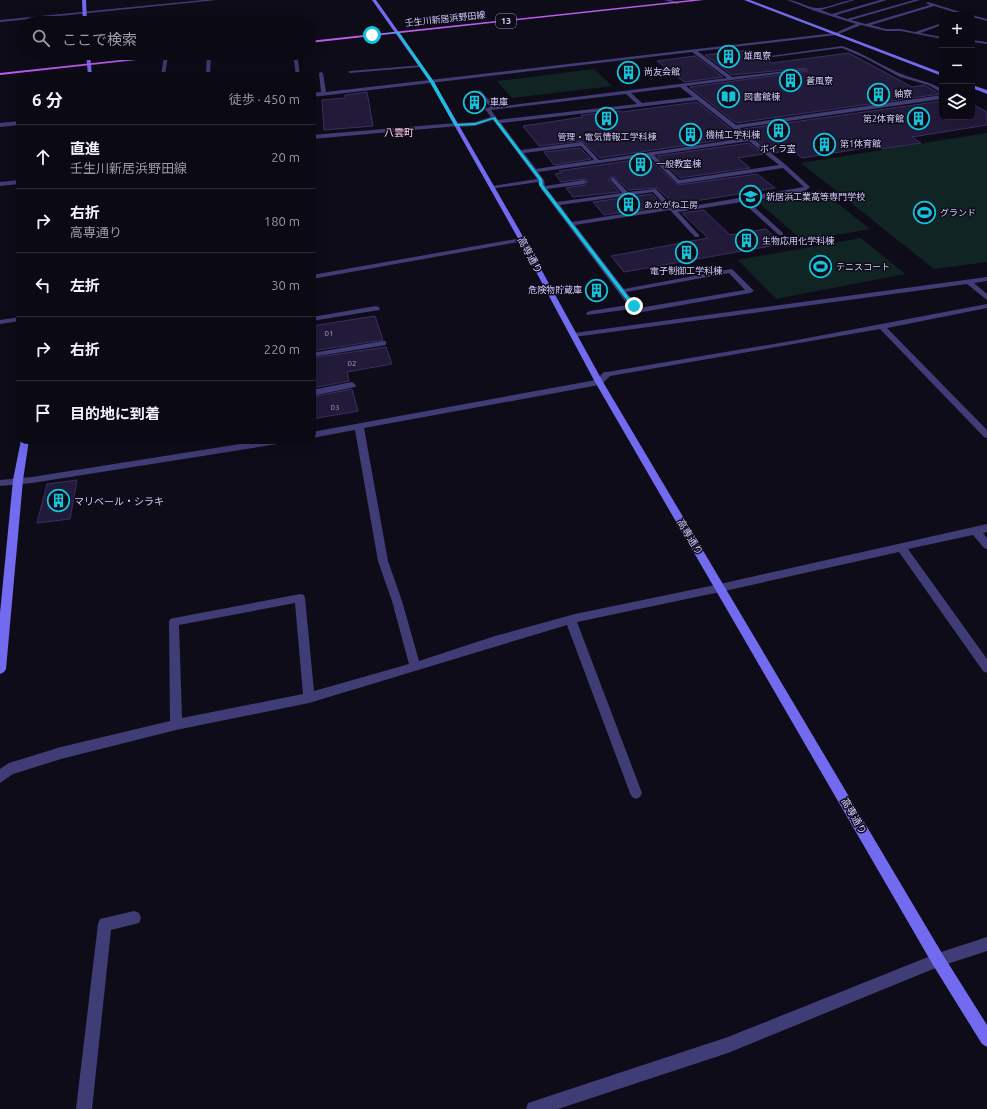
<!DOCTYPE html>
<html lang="ja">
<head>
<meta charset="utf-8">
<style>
  :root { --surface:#0b0914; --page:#191722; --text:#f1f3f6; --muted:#9a9aa0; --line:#2b2a34 }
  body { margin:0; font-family:Ubuntu,"Noto Sans JP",sans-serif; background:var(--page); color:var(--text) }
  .controls { position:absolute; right:12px; top:12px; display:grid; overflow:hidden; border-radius:8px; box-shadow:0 4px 16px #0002 }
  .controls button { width:36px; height:36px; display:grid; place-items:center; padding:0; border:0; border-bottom:1px solid var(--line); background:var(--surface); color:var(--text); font:20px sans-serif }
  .stop { position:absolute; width:12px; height:12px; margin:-9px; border:3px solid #16c2db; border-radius:50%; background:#fff }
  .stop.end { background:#16c2db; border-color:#fff; box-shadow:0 1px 4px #0008 }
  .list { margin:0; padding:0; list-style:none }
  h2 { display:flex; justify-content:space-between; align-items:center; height:52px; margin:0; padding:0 16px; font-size:17px }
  h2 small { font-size:13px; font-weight:400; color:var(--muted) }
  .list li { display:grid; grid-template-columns:26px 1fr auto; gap:12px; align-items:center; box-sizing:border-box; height:64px; padding:0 16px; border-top:1px solid var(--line) }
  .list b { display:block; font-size:15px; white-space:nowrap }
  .list p { margin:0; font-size:13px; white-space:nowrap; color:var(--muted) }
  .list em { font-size:13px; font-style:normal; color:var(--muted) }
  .icon { flex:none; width:22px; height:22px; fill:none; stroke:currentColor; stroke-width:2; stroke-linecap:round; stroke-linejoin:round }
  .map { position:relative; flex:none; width:987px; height:1109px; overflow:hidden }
  .search { position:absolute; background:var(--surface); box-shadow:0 4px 16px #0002; left:16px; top:16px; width:300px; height:44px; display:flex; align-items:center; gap:10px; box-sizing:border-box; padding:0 14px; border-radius:22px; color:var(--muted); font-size:15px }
  .panel { position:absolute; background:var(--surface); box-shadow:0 4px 16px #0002; left:16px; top:72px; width:300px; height:372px; border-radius:12px }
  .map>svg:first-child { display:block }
  .green { fill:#102423 }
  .building { fill:#221a39; stroke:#3b2f63 }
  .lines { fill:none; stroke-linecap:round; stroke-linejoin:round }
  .lane { fill:#403c75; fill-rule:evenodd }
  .street { fill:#403c75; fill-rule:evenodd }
  .secondary { fill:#726bf0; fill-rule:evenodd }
  .primary { fill:#bc5def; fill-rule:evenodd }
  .route { fill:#16c2db }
  .labels { text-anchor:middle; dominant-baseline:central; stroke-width:3; stroke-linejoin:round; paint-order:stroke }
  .number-label { font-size:8px; fill:#a69fca }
  .far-street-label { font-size:9px; fill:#d2cbfa; stroke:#0f0c1a }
  .shield { fill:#0f0c1a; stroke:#9892b7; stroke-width:1 }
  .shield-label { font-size:9px; font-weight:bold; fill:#d2cbfa }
  .far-poi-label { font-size:9px; fill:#d2cbfa; stroke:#0f0c1a; text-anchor:start }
  .far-quarter-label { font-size:10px; fill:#facde8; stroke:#0f0c1a }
  .street-label { font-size:10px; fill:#d2cbfa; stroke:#0f0c1a }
  .poi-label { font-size:10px; fill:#d2cbfa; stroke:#0f0c1a; text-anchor:start }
</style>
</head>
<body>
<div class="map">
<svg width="987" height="1109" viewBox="0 0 987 1109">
  <rect width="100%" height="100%" fill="#0f0c1a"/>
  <path class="green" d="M594,69L612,86L512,98L497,81Z
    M987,133V262L934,269L801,163Z
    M821,190L870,229L803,241L757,201Z
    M861,238L905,274L776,299L738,260Z"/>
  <path class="building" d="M750,50L772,63L849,53L912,87L924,85L940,94L736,123L690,87L808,71L805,68L732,75L705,55Z
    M695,56L723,77L684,82L657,61Z
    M367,92L373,126L324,130L322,100L345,98V95Z
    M942,101V117H972V104L987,112V125L912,137L921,143L882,149L878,146L802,158L792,150L773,153L744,129Z
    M697,102L741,137L600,158L582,141L539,146L523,126L583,117L581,115L620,111L622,112Z
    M749,143L763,154L738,158L750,168L680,178L657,156Z
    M580,148L591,159L554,165L544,152Z
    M648,158L678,185L757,174L775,188L695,201L698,204L677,207L657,188L629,190L613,176L609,178V180L619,192L573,197L566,188L584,185L588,182V181L584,179L561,182L555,174L561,173L559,171Z
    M652,194L663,206L604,215L593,202Z
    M704,210L730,235L766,229L782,244L624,272L611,256L708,238L682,213Z
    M375,316L383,340L312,351V326Z
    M386,347L392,364L347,372L349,381L312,388V358Z
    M352,389L358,411L312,419V397Z
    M77,480L70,519L37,523L47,484Z"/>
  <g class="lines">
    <path class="lane" d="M842,46C864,53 883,67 904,75C917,80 930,82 942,89V93L928,85L900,77L865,58L842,48L765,58L763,57Z
      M692,50H696L732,77L805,69L807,70L686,86L736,125L942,95V99L740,128L786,165L810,187L804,192L748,201L783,233V235H779L742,202L678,212L699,235V237H695L670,210L575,225L624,289L731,269L733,270L754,291L750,293L637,313L631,309L587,315L586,313L590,311L628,305L541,189L538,182L490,189V187L492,186L537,179L493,120L475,126L456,127L453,125L456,123L475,122L491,117L485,109L490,107L477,92L480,90L495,107L727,78L692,52ZM680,87L693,97L642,103L631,93ZM626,94L637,104L498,120L491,110ZM697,100L745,138L599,160L582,142L521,150L501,123ZM749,141L779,165L679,180L654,155ZM581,146L594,160L536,169L524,153ZM649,156L678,184L783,168L804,187L675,209L656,189L628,192L613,177L610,179L622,193L557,202L547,189L584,184L587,182L584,180L545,186L544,180L538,172ZM653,192L666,207L572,222L560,205ZM729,273L745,290L639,308L626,292Z
      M376,306L380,308L379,310L312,321V317Z
      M383,341H386V345L312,357V353Z
      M352,382L356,385L355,387L312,396V390Z"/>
    <path class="street" d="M203,0H217L0,22V20Z
      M664,0H671L679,3L677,4Z
      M787,0C798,0 807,8 818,8C830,8 842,0 855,0L821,10L832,14L880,0H887L836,15L847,19L914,0H920L851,20L866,24L930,5L926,3L928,2L970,15H964L934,6L871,25L886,29H901L915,32L942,23V25L920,33L942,37V39L901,31H886L861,25L836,35L312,97V93L321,92L319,73L321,72L323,73L326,92L835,33L856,24L815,11Z
      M971,15H972L987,19V21L972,17Z
      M972,40L987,42V44L972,42Z
      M207,53H211L210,76H206Z
      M293,53H297L300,76H296Z
      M166,55L168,56L165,76H161L164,56Z
      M423,65L421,67L350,73L348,72L350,71Z
      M20,121V125L0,127V123Z
      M456,123L458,124V126L312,139V135Z
      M20,180V184L0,186V182Z
      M522,238L525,240L524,241L312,279V275Z
      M987,277V281L974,283L987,294V300L967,284L574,337L570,335L574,333Z
      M987,304V308L887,328L987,430V438L984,437L880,329L610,376L602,384L599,385L364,428L388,561L402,601L419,661L495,636L575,614L720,584L987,524V532L983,533L987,538V549L984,548L973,535L908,549L987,659V673L983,671L899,552L720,592L577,622L642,793L640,797L636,799L632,797L630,793L567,625L309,703L176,730L61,759L13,774L0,783V769L9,763L61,747L170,721L169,622L170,619L174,618L300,594L304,595L305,598L314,691L409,664L392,601L378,561L355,430L312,438V432L596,380L604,372H607L797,340ZM295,603L303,694L182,718L179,625Z
      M20,317V321L0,324V320Z
      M265,440H288L284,443L32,483L0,486V480L32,477Z
      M134,911L139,913L141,918L139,923L111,930L92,1109H76L98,924L100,919Z
      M987,937V951L938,967L728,1053L558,1109H526L528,1103L534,1101L728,1037L938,953Z"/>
    <path class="secondary" d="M82,0H86L87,23H83Z
      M372,0H376L434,82L525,240L603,382L943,955L987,1025V1047L982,1044L933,965L595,382L519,240L430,82Z
      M744,0H750L942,73V76Z
      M86,53H90L92,76H88Z
      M972,85L987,90V94L972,88Z
      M21,440H29L23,480L6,669L4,672L0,674V613L13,480Z"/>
    <path class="primary" d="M691,0H704L309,43V41Z
      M185,53H200L0,75V73Z"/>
  </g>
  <path class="route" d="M399,32L434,82L457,124L475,123L495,117L542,179L543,185L635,305V307H632L539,185V180L493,119L475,125L455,126L430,82L397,33L371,35Z"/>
  <defs>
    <symbol id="building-ring" viewBox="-11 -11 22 22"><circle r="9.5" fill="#0f0c1a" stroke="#16c2db" stroke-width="1.5"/><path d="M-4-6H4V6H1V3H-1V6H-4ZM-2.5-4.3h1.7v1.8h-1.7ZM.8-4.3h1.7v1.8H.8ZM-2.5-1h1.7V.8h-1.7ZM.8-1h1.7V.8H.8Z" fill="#16c2db"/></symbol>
    <symbol id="library-ring" viewBox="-11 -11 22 22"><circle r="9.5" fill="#0f0c1a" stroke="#16c2db" stroke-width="1.5"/><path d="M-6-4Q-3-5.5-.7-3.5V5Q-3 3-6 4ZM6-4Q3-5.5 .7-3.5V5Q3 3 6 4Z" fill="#16c2db"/></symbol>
    <symbol id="university-ring" viewBox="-11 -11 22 22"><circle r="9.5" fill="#0f0c1a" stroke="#16c2db" stroke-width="1.5"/><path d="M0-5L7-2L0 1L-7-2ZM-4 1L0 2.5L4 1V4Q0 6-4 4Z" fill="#16c2db"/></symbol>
    <symbol id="stadium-ring" viewBox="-11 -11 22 22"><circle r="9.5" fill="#0f0c1a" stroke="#16c2db" stroke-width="1.5"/><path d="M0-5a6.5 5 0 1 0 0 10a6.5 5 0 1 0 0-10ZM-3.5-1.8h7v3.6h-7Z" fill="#16c2db"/></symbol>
  </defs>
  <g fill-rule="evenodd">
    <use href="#building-ring" x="716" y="44" width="25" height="25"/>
    <use href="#building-ring" x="616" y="60" width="25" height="25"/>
    <use href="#building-ring" x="778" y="68" width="25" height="25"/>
    <use href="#building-ring" x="866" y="82" width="25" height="25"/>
    <use href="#library-ring" x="716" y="84" width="25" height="25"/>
    <use href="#building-ring" x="462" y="90" width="25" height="25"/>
    <use href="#building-ring" x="594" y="106" width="25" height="25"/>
    <use href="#building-ring" x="906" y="106" width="25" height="25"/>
    <use href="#building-ring" x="766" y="118" width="25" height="25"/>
    <use href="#building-ring" x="678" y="122" width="25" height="25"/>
    <use href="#building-ring" x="812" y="132" width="25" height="25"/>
    <use href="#building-ring" x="628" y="152" width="25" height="25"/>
    <use href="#university-ring" x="738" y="184" width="25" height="25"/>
    <use href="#building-ring" x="616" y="192" width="25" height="25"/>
    <use href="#stadium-ring" x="912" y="200" width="25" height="25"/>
    <use href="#building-ring" x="734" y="228" width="25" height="25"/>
    <use href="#building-ring" x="674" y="240" width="25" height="25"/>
    <use href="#stadium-ring" x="808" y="254" width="25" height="25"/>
    <use href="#building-ring" x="584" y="278" width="25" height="25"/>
    <use href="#building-ring" x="46" y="488" width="25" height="25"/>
  </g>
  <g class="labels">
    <g class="number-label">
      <text x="329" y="333">01</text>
      <text x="352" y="363">02</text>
      <text x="335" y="407">03</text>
    </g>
    <g class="far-street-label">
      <text transform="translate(445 19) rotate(-6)">壬生川新居浜野田線</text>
    </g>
    <rect class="shield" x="496" y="14" width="20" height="14" rx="3"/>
    <g class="shield-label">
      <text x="506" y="21">13</text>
    </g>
    <g class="far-poi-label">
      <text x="744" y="56">雄風寮</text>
      <text x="644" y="72">尚友会館</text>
      <text x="806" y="81">蒼風寮</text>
      <text x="894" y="94">紬寮</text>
      <text x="744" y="97">図書館棟</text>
      <text x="490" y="102">車庫</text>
      <text x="904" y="119" text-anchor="end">第2体育館</text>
      <text x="706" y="135">機械工学科棟</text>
      <text x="607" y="137" text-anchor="middle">管理・電気情報工学科棟</text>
      <text x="840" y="144">第1体育館</text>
      <text x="778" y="149" text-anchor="middle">ボイラ室</text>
      <text x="656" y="164">一般教室棟</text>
      <text x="766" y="197">新居浜工業高等専門学校</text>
      <text x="644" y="205">あかがね工房</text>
      <text x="940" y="213">グランド</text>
      <text x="762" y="241">生物応用化学科棟</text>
      <text x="836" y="267">テニスコート</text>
      <text x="686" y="271" text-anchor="middle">電子制御工学科棟</text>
      <text x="582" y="290" text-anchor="end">危険物貯蔵庫</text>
    </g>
    <g class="far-quarter-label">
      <text x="399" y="132">八雲町</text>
    </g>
    <g class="street-label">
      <text transform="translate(530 255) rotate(61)">高専通り</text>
      <text transform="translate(690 537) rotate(59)">高専通り</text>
      <text transform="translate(854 816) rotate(60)">高専通り</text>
    </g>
    <g class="poi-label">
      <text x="74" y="501">マリベール・シラキ</text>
    </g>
  </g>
</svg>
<div class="controls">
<button>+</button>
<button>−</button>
<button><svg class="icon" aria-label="layers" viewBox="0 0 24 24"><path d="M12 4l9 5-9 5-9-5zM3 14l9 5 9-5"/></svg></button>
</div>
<div class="stop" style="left:372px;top:35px"></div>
<div class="stop end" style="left:634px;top:306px"></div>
<div class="search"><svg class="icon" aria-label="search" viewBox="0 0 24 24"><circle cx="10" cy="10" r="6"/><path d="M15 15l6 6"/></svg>ここで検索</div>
<section class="panel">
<h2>6 分<small>徒歩 · 450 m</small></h2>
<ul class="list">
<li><svg class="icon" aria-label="ahead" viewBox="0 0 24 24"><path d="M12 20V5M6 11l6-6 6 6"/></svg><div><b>直進</b><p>壬生川新居浜野田線</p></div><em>20 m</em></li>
<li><svg class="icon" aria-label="right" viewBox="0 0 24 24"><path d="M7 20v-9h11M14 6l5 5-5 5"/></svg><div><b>右折</b><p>高専通り</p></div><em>180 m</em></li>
<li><svg class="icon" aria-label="left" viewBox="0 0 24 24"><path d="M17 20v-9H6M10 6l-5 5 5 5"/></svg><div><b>左折</b></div><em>30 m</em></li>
<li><svg class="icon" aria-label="right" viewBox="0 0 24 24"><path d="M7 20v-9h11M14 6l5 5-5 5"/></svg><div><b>右折</b></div><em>220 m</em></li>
<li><svg class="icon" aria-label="arrive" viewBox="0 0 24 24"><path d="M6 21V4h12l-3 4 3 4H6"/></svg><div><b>目的地に到着</b></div></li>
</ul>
</section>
</div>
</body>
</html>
